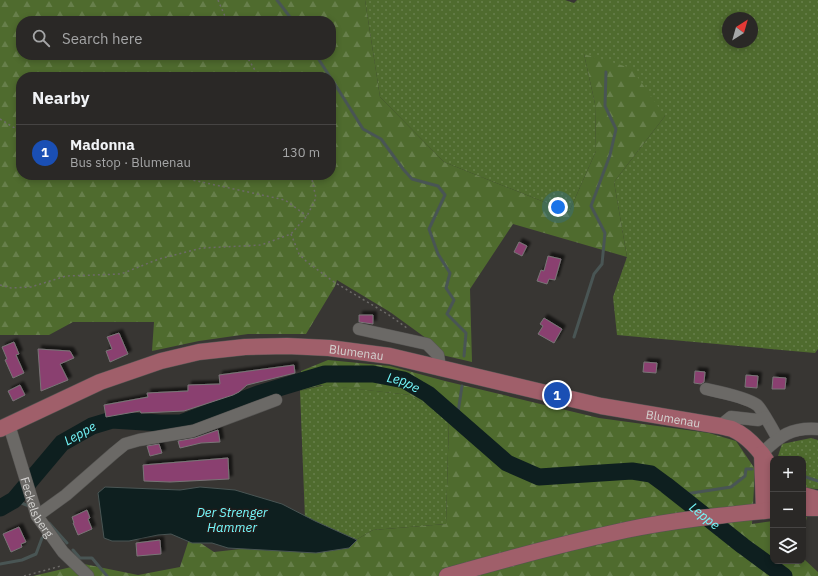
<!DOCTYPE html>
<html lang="en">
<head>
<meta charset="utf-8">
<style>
  :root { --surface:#2a2826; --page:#363432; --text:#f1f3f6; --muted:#a5a6a7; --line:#464443; --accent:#bca0f2 }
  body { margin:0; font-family:"IBM Plex Sans",sans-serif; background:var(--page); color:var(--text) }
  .controls { position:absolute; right:12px; bottom:12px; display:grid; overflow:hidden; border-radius:8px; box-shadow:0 2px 6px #0003 }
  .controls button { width:36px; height:36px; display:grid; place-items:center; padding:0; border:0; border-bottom:1px solid var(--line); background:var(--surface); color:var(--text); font:20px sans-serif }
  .compass { position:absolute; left:722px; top:12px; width:36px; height:36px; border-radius:50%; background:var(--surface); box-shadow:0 2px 6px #0003; rotate:37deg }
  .you { position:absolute; left:558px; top:207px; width:14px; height:14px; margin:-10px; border:3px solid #fff; border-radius:50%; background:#1a73e8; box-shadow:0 0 0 6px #1a73e833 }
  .badge { display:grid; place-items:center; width:26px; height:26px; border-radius:50%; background:var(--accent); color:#fff; font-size:13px; font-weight:700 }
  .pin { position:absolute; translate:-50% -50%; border:2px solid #fff; box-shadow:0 1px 4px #0006 }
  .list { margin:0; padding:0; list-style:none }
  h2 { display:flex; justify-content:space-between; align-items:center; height:52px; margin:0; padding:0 16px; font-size:17px }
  h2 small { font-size:13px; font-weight:400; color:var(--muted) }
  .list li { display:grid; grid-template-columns:26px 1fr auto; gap:12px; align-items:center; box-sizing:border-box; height:56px; padding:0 16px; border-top:1px solid var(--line) }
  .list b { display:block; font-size:15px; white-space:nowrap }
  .list p { margin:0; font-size:13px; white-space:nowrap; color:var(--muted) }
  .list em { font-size:13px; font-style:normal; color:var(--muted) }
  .icon { flex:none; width:22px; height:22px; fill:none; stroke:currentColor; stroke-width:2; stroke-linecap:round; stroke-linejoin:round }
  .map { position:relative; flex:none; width:818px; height:576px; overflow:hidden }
  .search { position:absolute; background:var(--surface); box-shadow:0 2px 6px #0003; left:16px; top:16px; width:320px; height:44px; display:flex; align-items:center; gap:10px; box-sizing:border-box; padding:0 14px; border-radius:16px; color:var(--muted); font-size:15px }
  .panel { position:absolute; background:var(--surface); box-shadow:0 2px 6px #0003; left:16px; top:72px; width:320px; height:108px; border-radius:16px }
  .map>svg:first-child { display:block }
  .grass { fill:url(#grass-dots); fill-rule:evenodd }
  .forest { fill:url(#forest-firs); fill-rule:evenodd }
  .water { fill:#0e1f1f; stroke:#495554 }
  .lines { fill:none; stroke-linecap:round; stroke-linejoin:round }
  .stream { stroke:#495554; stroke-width:3 }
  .river { stroke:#0e1f1f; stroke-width:17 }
  .building { fill:#8a416f; stroke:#797577; filter:url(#shadow) }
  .minor-casing { stroke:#555452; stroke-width:13 }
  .major-casing { stroke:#555452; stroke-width:17 }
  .path { stroke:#6d6b68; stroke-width:1.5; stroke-dasharray:2 3; stroke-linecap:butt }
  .minor { stroke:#6b6966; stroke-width:12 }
  .major { stroke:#a05f6a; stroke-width:16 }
  .labels { text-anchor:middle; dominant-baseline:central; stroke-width:3; stroke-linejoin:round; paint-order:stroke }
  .street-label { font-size:12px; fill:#d4d3d1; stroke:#1f1d1c }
  .water-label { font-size:13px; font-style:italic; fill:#75f9fc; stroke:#1f1d1c }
</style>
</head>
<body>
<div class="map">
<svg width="818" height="576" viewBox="0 0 818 576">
  <defs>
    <pattern id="grass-dots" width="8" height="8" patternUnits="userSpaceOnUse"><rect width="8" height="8" fill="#4f6b2e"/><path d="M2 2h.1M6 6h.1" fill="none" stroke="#677f4b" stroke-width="1.8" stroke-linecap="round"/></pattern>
    <pattern id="forest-firs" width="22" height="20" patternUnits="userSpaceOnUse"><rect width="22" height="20" fill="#4f6b2e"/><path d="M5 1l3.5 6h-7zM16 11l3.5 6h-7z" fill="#677f4b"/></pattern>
    <filter id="shadow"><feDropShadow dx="3.5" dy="-3.5" stdDeviation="1" flood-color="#0009"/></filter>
  </defs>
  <rect width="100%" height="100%" fill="#383633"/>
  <path class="grass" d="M365,0H565L574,3L577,0H818V349L815,353L617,335L613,297L627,257L614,182L665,116L584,54L595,104L596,151L569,212L444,162L380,97ZM728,18H752V42H728Z
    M324,385L410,395L449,418L446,524L373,530L342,548L305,519L300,391Z
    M811,438L818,440V489L803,488V459H777L782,444Z"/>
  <path class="forest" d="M0,0H365L380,97L444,162L569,212L596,151L595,104L584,54L631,68L665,116L614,182L627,257L513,224L470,289L472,362L442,355L430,341L390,312L337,280L335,286L306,334H248L199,341L152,351L154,322H73L49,335H0ZM21,21H331V55H21ZM21,77H331V175H21Z
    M328,360L390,366L445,381L599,418L709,433L736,441L755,469L752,524L773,521V561H803V517H807L804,528L805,560L818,572V576H33L84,564L138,575L180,567L190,536L214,552L284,544L342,548L373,530L446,524L449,418L410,395L321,385L300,391L301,371Z"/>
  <path class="water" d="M105,487L180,490L200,487L235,490L282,504L315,521L357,540L349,548L316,553L228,548L212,543H192L171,534L158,535L129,541H112L104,538L98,493Z"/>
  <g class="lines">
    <path class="stream" d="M277,0L293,21
      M316,55L330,77
      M331,78L363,129L381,139L403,169L412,179L438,186L445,195L429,229L438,254L450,273L446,288L454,300L447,314L466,333L464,356
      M574,337L594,274L602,264L605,233L591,206L610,155L616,129L605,106L606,72
      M457,419L462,386
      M803,476L818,481
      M679,495L731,487L745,476L746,469H752
      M14,500L29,506
      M49,523L67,543
      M73,550L80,558H92L107,576
      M0,564L22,560L36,554L42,538"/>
    <path class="river" id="s1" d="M0,508L14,500L62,443L92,426L112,420L160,423H181L258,394L325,374H373L404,380L428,394L507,463L539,477L632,471L651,474L666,485L743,546L784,576"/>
  </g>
  <path class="building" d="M519,242L527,246L522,256L514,252Z
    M548,256L561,259L555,280L549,279L547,284L537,281L541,270L544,271Z
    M359,315H373V324L359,322Z
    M544,318L562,329L554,343L538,334L543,326L540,324Z
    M119,333L128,354L110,362L106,351L112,349L107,337Z
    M14,342L19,354L16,355L24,373L13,378L5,360L7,359L2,347Z
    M38,349L70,351L74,358L60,364L68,380L41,391Z
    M644,362L657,363L656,373L643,372Z
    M294,365L295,373L247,385L239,392L233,395L184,411L141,413L140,411L106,417L104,405L148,397L147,393L188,391V385L220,384L219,375Z
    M695,371L705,372L704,382L701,384L694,383Z
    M746,375L758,376L757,388L745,387Z
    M773,377L786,378L785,389H772Z
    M20,385L25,395L13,401L8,391Z
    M218,430L220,442L201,443L180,448L178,441L195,438Z
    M159,444L162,453L150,456L147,446Z
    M228,458L229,479L170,482L144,481L143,465Z
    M87,510L90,518L88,519L92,529L78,535L73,523H74L72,517Z
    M19,527L26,542L21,544L22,547L11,552L3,534Z
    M160,540L161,554L137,556L136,543Z"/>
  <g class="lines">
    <defs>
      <g id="minor">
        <path d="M359,329L427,344L438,355L440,367"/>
        <path d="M706,389C720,392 746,397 757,405C761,408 774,432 778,439"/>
        <path id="s2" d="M9,425L37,516L63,552L88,576"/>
        <path d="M720,426L731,417L758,420L765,417"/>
        <path d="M762,453C780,436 791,427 818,429"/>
        <path d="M37,516L66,495L114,453L125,444L139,440L193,431L276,400"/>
      </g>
      <g id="major">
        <path id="s3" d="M0,429L100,382L161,361L199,352L245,347L287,346L329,348L390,356L601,406L720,426C723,427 728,428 732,429C750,437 763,454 773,471"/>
        <path d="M762,454L764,511"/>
        <path d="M803,495L818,499"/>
        <path d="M803,508H818"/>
        <path d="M447,576C506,559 566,543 626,530C674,520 724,515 773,510"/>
      </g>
    </defs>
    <use href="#minor" class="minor-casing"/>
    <use href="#major" class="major-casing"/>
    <path class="path" d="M218,0L227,21
      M246,55L259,77
      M0,119L13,127L21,130
      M169,175L285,200L307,216
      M291,234L299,254L307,262L334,282L389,315L407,328
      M0,285L11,288L31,287L66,276L121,274L159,259L202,248L261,245L291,234L307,216L316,198L311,175
      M24,576L61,566"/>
    <use href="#minor" class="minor"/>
    <use href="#major" class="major"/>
  </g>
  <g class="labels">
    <g class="street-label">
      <text stroke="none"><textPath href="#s3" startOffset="372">Blumenau</textPath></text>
      <text stroke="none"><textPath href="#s3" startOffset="696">Blumenau</textPath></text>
      <text stroke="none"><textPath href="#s2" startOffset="87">Feckelsberg</textPath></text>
    </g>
    <g class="water-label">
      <text stroke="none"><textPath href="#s1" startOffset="447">Leppe</textPath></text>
      <text stroke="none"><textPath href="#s1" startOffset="111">Leppe</textPath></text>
      <text x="232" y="512">Der Strenger<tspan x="232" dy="15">Hammer</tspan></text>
      <text stroke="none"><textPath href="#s1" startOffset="795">Leppe</textPath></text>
    </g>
  </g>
</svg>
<div class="controls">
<button>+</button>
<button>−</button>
<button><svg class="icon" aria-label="layers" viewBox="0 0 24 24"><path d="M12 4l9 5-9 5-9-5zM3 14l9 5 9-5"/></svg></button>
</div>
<svg class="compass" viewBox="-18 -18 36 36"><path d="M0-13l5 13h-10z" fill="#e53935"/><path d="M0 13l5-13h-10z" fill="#a5a6a7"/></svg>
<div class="you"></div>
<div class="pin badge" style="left:557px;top:395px;background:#1a4fb4">1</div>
<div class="search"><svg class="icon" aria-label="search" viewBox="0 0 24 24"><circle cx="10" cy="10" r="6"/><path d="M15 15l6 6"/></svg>Search here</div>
<section class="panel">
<h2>Nearby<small></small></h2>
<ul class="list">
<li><span class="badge" style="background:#1a4fb4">1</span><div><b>Madonna</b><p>Bus stop · Blumenau</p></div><em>130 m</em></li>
</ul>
</section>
</div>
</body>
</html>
